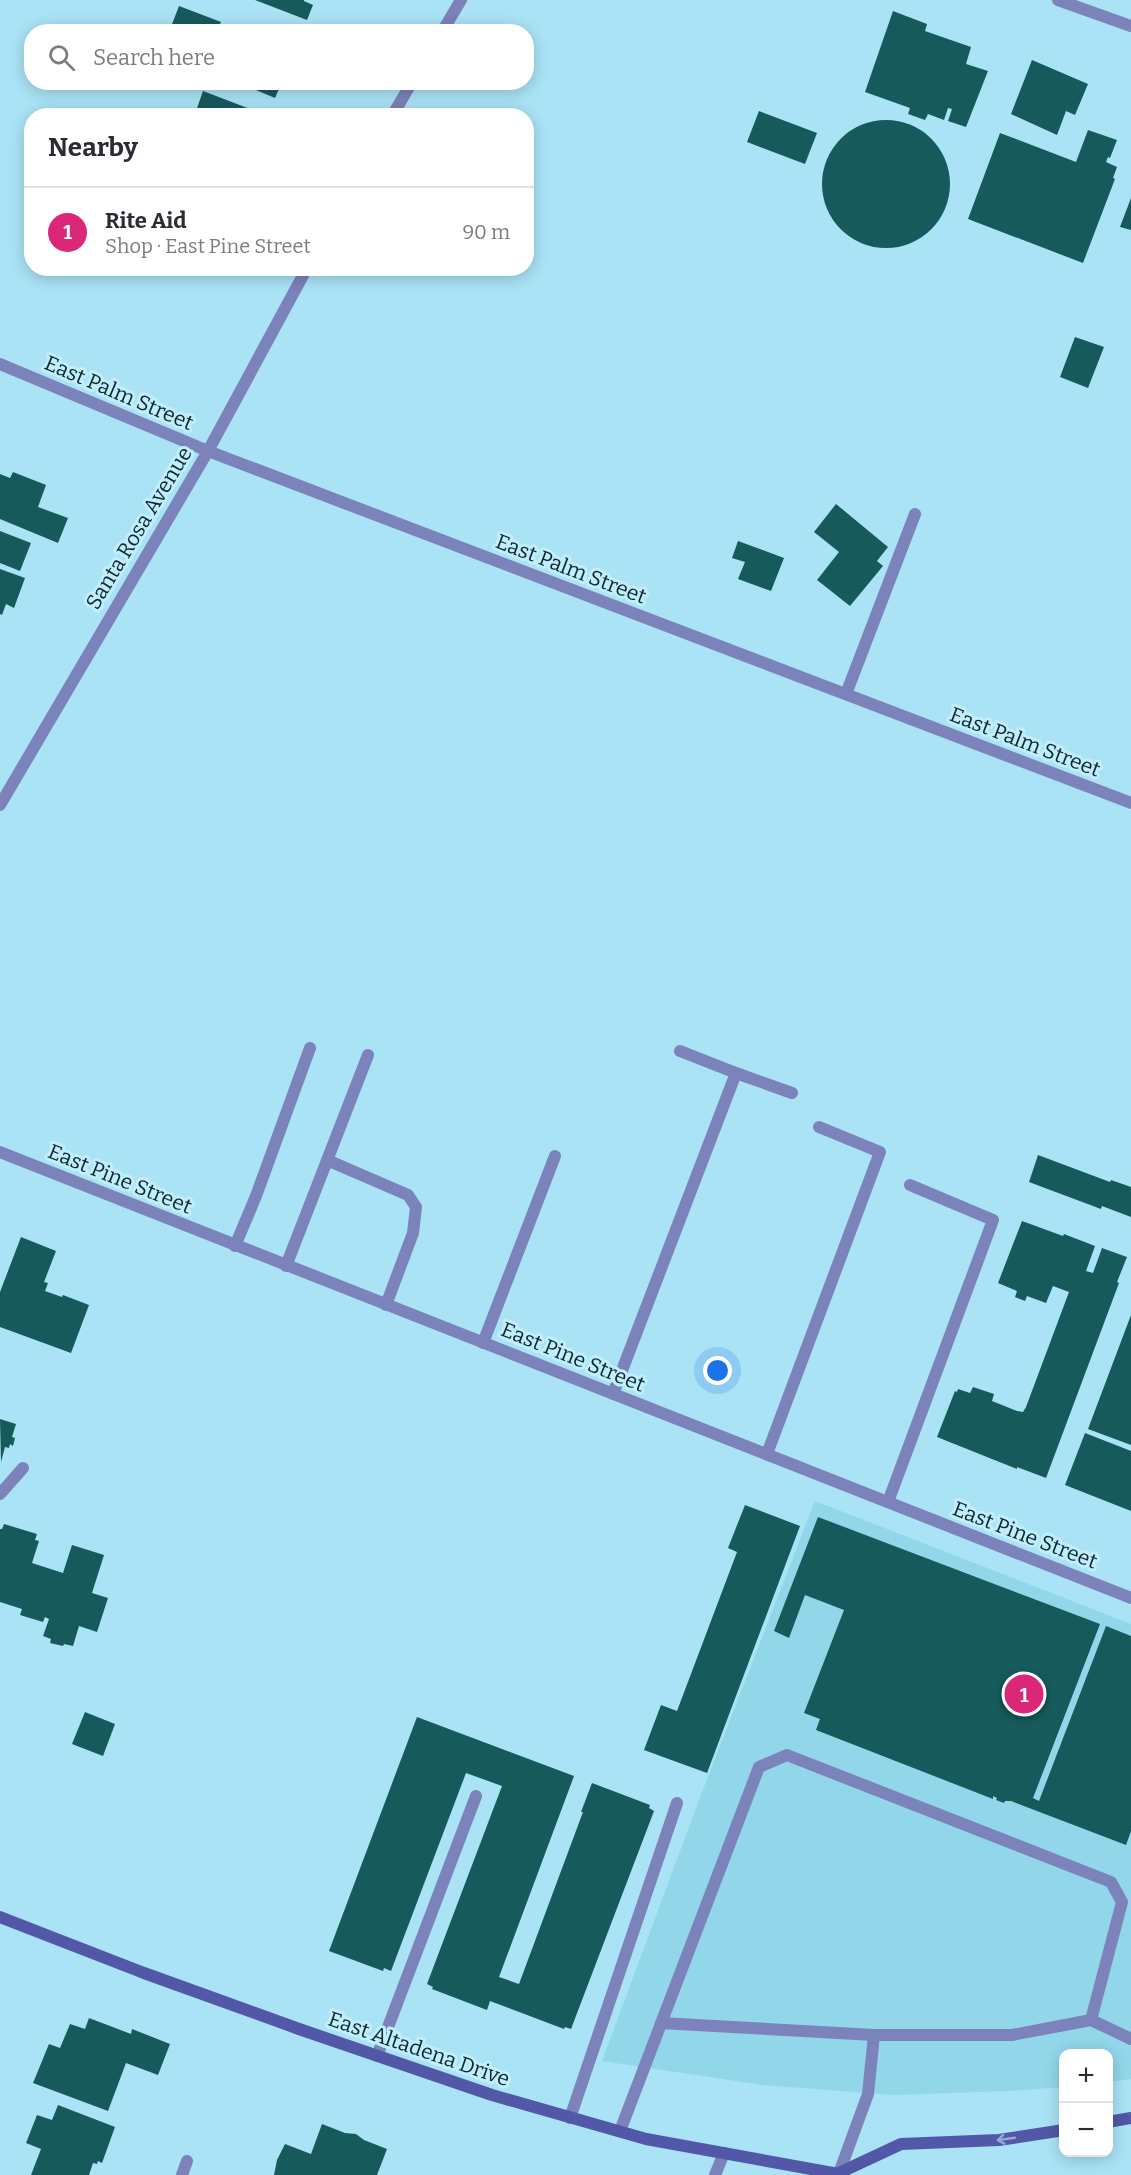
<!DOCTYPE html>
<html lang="en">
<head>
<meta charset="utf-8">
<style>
  :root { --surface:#fff; --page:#f2f2f3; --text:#2b2b33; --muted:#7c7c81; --line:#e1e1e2; --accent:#db2777 }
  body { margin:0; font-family:Bitter,serif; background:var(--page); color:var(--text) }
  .controls { position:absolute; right:18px; bottom:18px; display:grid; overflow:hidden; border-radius:12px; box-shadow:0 3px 15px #0003 }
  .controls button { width:54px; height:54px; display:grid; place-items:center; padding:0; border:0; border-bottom:2px solid var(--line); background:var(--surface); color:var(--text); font:30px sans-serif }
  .you { position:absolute; left:718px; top:1371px; width:21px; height:21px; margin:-15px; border:4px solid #fff; border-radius:50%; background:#1a73e8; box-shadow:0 0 0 9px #1a73e833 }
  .badge { display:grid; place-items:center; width:39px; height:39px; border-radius:50%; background:var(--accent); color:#fff; font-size:20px; font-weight:700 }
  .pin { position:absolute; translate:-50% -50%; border:3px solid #fff; box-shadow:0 2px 6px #0006 }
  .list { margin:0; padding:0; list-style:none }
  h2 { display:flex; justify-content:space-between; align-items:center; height:78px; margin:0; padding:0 24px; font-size:26px }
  h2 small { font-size:20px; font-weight:400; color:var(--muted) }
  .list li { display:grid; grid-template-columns:39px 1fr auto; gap:18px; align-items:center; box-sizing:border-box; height:90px; padding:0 24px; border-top:2px solid var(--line) }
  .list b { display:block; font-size:22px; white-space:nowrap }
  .list p { margin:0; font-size:20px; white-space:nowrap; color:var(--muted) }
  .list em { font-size:20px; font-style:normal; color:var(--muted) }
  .icon { flex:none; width:33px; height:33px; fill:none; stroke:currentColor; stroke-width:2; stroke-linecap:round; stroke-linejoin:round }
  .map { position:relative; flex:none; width:1131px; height:2175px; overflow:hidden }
  .search { position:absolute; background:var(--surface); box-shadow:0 3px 15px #0003; left:24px; top:24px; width:510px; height:66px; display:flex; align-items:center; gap:15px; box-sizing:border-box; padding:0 21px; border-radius:24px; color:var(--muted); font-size:22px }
  .panel { position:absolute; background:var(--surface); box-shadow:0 3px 15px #0003; left:24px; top:108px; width:510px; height:168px; border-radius:24px }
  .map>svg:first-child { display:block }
  .built { fill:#92d6ea }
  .building { fill:#175a5c }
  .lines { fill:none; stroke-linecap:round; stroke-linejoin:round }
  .service { stroke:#7c82ba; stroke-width:12 }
  .minor { stroke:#7c82ba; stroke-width:12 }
  .secondary { stroke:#5257a7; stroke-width:12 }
  .oneway { stroke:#8eaad6 }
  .labels { text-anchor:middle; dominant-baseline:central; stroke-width:6; stroke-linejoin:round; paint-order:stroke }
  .street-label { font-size:21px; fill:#0e262c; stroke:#c0eefd }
</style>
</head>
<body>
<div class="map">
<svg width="1131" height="2175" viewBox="0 0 1131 2175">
  <rect width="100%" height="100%" fill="#a9e3f5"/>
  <path class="built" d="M815,1501L1131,1624V2079L1109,2082L1108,2054H1064L1063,2087L1008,2091L895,2095L763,2085L602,2061L699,1800Z"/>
  <path class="building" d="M255,0H304V1L313,5L307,20Z
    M179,6L221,22L217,32H169Z
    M893,11L927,24L925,31L971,47L966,64L988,71L966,127L948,121L952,109L948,108L944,120L928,114L925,120L908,114L910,108L865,92Z
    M1032,60L1088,84L1075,115L1066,111L1057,135L1011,114Z
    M237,82H282L275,98Z
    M203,91L258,112L257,116H182L184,109L195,114Z
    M759,111L817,133L805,164L747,142Z
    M822 184a64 64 0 1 1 128 0a64 64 0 1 1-128 0Z
    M1088,130L1117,140L1110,158L1108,157L1106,162L1117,167L1113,178L1115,179L1083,263L968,219L1000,133L1076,162Z
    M1131,198V230L1120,227Z
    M1075,337L1104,347L1088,388L1060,377Z
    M13,472L46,485L38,507L68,518L58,543L0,519V474L10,478Z
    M836,504L888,547L877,561L883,566L850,606L817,580L839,552L814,532Z
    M0,531L31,543L20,571L0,563Z
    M738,541L784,558L771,591L738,579L745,562L732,558Z
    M0,569L25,578L14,608L6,604L2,615L0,614Z
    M1038,1155L1110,1182L1111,1180L1131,1187V1217L1102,1206L1101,1209L1029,1182Z
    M1022,1221L1063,1236L1064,1234L1095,1246L1086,1271L1093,1273L1102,1248L1127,1257L1117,1282L1119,1283L1046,1478L1017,1467V1469L937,1437L955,1391L957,1392L958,1389L970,1393L973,1387L994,1394L992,1401L1017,1411L1023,1412L1026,1407L1069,1292L1053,1286L1046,1303L1027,1296L1025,1301L1015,1297L1017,1291L998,1283Z
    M21,1237L56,1251L44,1282L48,1283L45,1291L62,1297L63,1295L89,1305L71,1353L0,1327V1292Z
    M1131,1315V1445L1088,1429Z
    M0,1419L16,1424L12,1437L15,1438L13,1446L10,1444L9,1448L5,1447L1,1462Z
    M1085,1433L1131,1451V1511L1065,1485Z
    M745,1505L800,1526L707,1773L644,1750L661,1705L677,1711L737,1552L728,1548Z
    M818,1517L1100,1624L1033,1798L1039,1801L1106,1626L1131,1636V1831L1126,1845L1011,1801H1005L1004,1803L996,1800L997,1798L993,1796V1799L816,1730L820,1719L804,1713L844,1610L805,1595L789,1638L774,1631Z
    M4,1524L37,1534L35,1540L39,1541L32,1563L63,1573L72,1545L104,1555L92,1593L108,1598L97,1632L79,1626L73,1646L64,1644L63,1646L50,1643L51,1639L43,1636L49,1619L45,1617L43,1622L20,1615L22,1609L0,1602V1529H2Z
    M85,1712L115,1724L103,1756L72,1744Z
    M417,1717L574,1776L499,1977L519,1984L583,1812H581L592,1783L650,1805L649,1808L654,1811L571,2029L565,2027L564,2029L490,2001L487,2010L432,1989L433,1987L427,1984L502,1786L466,1773L391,1971L384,1968L383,1971L329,1951Z
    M89,2018L131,2034L132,2029L170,2044L158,2075L126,2063L108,2111L33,2083L49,2044L60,2048L70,2024L85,2029Z
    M58,2105L115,2127L102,2163L98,2161L97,2164L93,2163L89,2175H31L41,2149L26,2143L37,2115L52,2120Z
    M322,2124L345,2133L356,2134L364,2140L387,2149L377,2175H274L277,2160L285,2144L311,2154Z"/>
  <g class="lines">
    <path class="service" d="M846,694L915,514
      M680,1051L736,1073
      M327,1160L408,1195L416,1207L413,1233L386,1305
      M235,1246L256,1196L310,1048
      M286,1266L368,1055
      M483,1343L555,1156
      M613,1394L736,1073L792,1093
      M767,1454L880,1152L819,1127
      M0,1494L23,1468
      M888,1502L993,1220L910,1185
      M661,2023L874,2035H1012L1091,2020
      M377,2056L476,1796
      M570,2118L677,1803
      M620,2131L759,1767L787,1755L1111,1882L1122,1902L1091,2020L1131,2039
      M839,2173L868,2094L874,2035
      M715,2175L724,2153"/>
    <path class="minor" d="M1058,0L1131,26
      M442,32L461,0
      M392,116L412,82
      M0,364L208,451L1131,803
      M0,805L208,451L307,268
      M0,1152L1131,1598
      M182,2175L187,2161"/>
    <path class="secondary" d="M0,1917L144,1973L299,2029L492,2095L646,2139L844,2175
      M1108,2122L1131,2118
      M839,2173L901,2144L999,2140L1064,2130"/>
  </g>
  <defs><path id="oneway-shaft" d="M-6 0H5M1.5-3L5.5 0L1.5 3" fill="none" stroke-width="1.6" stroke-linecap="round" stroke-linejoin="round" transform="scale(1.5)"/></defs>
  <use class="oneway" href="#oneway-shaft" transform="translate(1006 2139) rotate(172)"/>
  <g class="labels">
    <g class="street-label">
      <text transform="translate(119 393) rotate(23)">East Palm Street</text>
      <text transform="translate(139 528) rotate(-59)">Santa Rosa Avenue</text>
      <text transform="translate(571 569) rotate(21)">East Palm Street</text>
      <text transform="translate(1025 742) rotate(21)">East Palm Street</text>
      <text transform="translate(120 1179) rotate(22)">East Pine Street</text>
      <text transform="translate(573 1357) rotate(22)">East Pine Street</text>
      <text transform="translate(1025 1535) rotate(21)">East Pine Street</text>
      <text transform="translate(419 2049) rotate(19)">East Altadena Drive</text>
    </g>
  </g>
</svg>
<div class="controls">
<button>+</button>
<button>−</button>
</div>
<div class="you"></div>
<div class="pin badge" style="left:1024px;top:1694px">1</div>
<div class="search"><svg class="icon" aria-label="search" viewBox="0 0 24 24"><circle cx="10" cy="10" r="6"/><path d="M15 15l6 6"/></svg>Search here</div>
<section class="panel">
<h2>Nearby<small></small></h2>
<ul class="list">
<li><span class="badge">1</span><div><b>Rite Aid</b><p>Shop · East Pine Street</p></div><em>90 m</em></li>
</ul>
</section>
</div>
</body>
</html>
